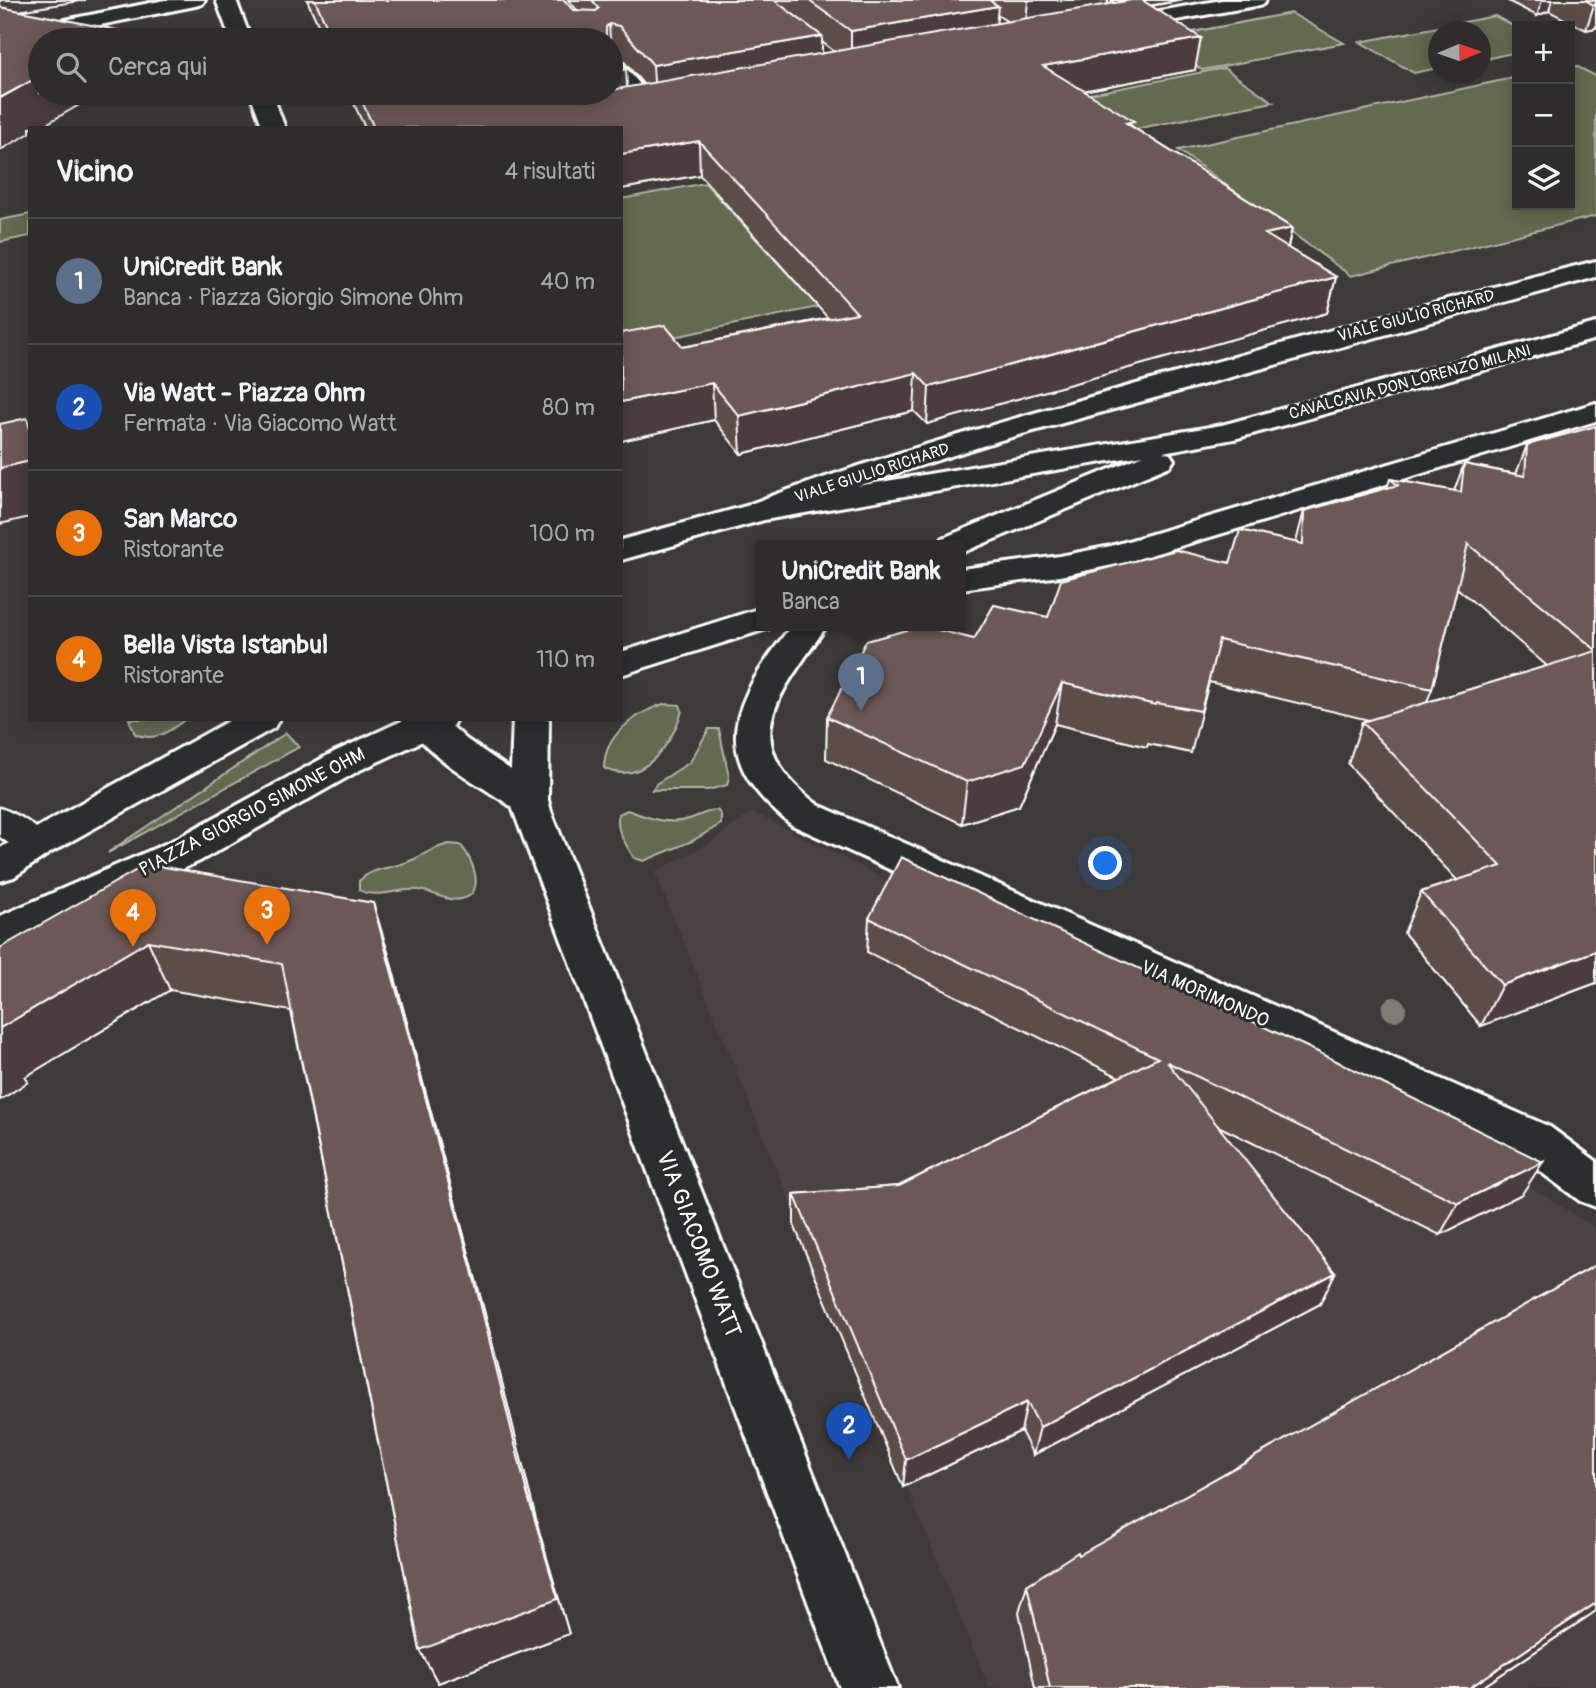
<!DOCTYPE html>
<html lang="it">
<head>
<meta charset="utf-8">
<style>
  :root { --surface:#2e2c2c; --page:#3a3838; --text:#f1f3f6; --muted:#a7a7a9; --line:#494848; --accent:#8bbbb9 }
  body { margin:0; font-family:Pangolin,sans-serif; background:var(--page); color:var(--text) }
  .controls { position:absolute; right:21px; top:21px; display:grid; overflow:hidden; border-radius:0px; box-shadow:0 4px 18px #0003 }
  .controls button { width:63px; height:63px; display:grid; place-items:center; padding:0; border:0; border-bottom:2px solid var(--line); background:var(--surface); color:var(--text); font:35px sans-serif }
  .compass { position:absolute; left:1428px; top:21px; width:63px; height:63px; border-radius:50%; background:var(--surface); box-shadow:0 4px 18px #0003; rotate:88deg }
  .you { position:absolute; left:1106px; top:864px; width:24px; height:24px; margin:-18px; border:5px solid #fff; border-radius:50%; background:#1a73e8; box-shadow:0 0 0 10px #1a73e833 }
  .badge { display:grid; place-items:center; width:46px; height:46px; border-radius:50%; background:var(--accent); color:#fff; font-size:23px; font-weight:700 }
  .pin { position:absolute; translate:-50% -58px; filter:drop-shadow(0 2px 4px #0008) }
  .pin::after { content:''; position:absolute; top:37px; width:24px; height:21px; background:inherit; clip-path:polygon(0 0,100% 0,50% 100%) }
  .popup { position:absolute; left:756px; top:540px; width:210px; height:91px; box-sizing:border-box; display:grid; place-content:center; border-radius:0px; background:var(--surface); filter:drop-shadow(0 2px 5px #0005); font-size:23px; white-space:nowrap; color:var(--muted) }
  .popup b { font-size:26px; color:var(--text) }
  .popup::after { content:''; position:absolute; left:50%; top:100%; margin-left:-14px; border:14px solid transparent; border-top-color:var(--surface) }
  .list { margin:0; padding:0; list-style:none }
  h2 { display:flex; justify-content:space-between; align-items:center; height:91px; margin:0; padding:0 28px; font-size:30px }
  h2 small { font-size:23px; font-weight:400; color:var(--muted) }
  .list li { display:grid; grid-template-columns:46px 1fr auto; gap:21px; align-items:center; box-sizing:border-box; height:126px; padding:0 28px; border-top:2px solid var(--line) }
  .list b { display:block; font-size:26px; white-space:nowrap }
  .list p { margin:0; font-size:23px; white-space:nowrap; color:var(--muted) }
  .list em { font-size:23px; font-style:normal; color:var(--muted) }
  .icon { flex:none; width:38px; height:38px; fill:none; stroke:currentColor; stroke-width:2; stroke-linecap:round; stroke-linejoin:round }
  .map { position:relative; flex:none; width:1596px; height:1688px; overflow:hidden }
  .search { position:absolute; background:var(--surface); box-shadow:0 4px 18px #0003; left:28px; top:28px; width:595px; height:77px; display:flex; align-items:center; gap:18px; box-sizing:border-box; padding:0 24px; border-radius:38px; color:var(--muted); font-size:26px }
  .panel { position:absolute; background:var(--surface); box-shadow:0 4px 18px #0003; left:28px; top:126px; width:595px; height:595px; border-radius:0px }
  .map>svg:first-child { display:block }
  .built { fill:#4c4342 }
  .green { fill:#636a50; stroke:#b1b4a8; stroke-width:2 }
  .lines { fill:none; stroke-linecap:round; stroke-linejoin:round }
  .lane-casing { stroke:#fff; stroke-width:5 }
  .street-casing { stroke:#fff; stroke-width:6 }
  .secondary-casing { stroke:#fff; stroke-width:6 }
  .lane { fill:#2a2d2e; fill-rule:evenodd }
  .street { fill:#2a2d2e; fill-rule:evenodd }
  .secondary { fill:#2a2d2e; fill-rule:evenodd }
  .tree { fill:#7d7d76 }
  .wall { fill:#5d4d4a; stroke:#fff; stroke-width:2; fill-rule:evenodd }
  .shaded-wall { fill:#4c3e3c; stroke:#fff; stroke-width:2 }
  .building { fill:#6c5956; stroke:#fff; stroke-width:2 }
  .labels { text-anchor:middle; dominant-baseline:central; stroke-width:6; stroke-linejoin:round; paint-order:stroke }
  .far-street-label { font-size:16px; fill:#fff; stroke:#2a2d2e }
  .street-label { font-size:19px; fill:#fff; stroke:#2a2d2e }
  .near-street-label { font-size:23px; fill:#fff; stroke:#2a2d2e }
</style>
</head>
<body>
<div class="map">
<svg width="1596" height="1688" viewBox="0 0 1596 1688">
  <rect width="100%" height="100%" fill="#3e3a3a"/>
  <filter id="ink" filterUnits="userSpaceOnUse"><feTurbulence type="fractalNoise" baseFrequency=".0143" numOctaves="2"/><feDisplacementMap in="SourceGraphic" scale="14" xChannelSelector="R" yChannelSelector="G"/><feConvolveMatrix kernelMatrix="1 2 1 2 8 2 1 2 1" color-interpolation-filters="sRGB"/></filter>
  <g filter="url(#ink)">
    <path class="built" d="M753,812L1102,989L1532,1188L1596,1228V1688H989L655,872L705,846Z"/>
    <path class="green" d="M1291,13L1344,43L1202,70L1156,39Z
      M1495,16L1517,28V52L1481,60L1480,32H1438V68L1414,73L1360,42Z
      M1570,65H1574L1596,76V216L1351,276L1178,150L1517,77V205H1570Z
      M1224,68L1273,102L1120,132L1074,97Z
      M705,183L818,307L621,348V199Z
      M30,214V236L0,242V220Z
      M663,704L680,705L682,711C672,743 643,788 604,768C604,735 635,714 663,704Z
      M129,719H186C170,731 155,743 135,734Z
      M709,729H719L729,777L727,785L708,790H652L656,784L690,762Z
      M286,733L299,747L108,853L110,851Z
      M627,810C647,817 668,826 689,819C699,816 706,811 717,810L721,815V824L692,841L644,861L634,858C626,844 614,829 619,814Z
      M449,844L460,845C472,856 488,895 461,899C447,902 433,892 419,890C400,887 377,900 359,890V881C375,865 392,870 412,860C425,854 435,847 449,844Z"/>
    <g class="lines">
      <defs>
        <path id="lane" d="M0,808C18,814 41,828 51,844L46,853C26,859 16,848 0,837Z"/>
        <path id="street" d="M165,0H205L202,4L195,6L0,45V33Z
          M216,0H236L251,40H231Z
          M1222,0H1266L1263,4L1256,6L1114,31L1107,29L1104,25L1107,21L1114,19Z
          M611,59L619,60L656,103L659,108L656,113H640L611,78Z
          M250,93H272L285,128H263Z
          M1596,261V277L1001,440L863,484L772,518L761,520L750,518L745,511L750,504C878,456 1009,420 1140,383C1291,341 1443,299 1596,261Z
          M1596,403V421L1127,562L1060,576L961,589V569L1060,556L1111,546Z
          M792,625H827C781,695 731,740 818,805L1550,1127L1596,1161V1207L1580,1201L1518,1155L792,825C703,756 733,701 792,625Z
          M410,719H444L466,739L511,770L513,719H549L548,800L551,811L898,1688H840L512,807C478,783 430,760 408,723Z"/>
        <path id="secondary" d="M1596,323V339L1234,439L1163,452L1170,454L1174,460L1170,466L961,553V545H938L943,538L1144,455L764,520L621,560V540L761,502L1222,425Z
          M761,608V625L773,627L621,675V652Z
          M232,719H279L274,728L48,854L14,877L0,881V848Z
          M406,719H456L451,728L360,770L200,861L0,949V916L172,841L334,752Z"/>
      </defs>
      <use href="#lane" class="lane-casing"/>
      <use href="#street" class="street-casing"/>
      <use href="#secondary" class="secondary-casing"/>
      <use href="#lane" class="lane"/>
      <use href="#street" class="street"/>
      <use href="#secondary" class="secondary"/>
    </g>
    <circle class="tree" cx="1394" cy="1009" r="12"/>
    <path class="wall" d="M307,0H564L573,10H577L568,0H1108L1107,4L1115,3L1110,0H1183L1151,6L1195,70L1083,91L1133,127L1292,228L1288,248L1336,277L1327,313L927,424L914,411L741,454L714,420L621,441V333L683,347L828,318L700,175L621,189V128H365L349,93H611V40H325ZM997,15L1008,22L996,24ZM822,42L835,52L822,54ZM616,57L621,58L644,85L627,88Z
      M1506,0H1596V28L1586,30L1549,11L1537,16Z
      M1596,426V983L1481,1026L1404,933L1421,892L1457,880L1348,764L1362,722L1369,720L1209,682L1191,753L1148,744L1147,747L1055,724L1019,806L962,824L826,759L827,717L974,639L1296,542L1304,511L1387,488L1390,479L1454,491L1464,464L1516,474L1527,445ZM1457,588L1547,666L1427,702L1432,689Z
      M147,864L388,952L485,1314L539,1531L569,1634L438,1683L420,1650L291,1011L170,990L25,1077L28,1082L0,1100Z
      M869,918L1522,1194L1440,1235L1216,1125L1335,1273L1320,1304L1033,1455L1021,1431L903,1487L794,1225V1194L899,1186L1119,1077L867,952Z
      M1596,1265V1611L1481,1688H1035L1019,1612L1027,1585Z"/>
    <path class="shaded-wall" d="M0,0H86L0,14Z
      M1031,0H1108L1106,18L1025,32L1028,1Z
      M1126,0H1183L1124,10Z
      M1542,0H1552L1549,11L1537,16Z
      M1596,4V28L1586,30L1594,5Z
      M998,6L995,38L851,63V31Z
      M609,24L610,40H606V27Z
      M122,31L125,40H106Z
      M822,36V68L655,98L653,65Z
      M1201,38L1195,70L1039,99L1043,66Z
      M626,69L628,102L519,95L521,93H611V72Z
      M40,76V93H100L39,128H30V133L0,150V98Z
      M699,141L700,175L621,189V154Z
      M1292,228L1284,263L1265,234Z
      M1336,277L1327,313L927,424L929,387Z
      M916,373L914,411L741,454L739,416Z
      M712,383L714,420L621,441V402Z
      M30,461V517L0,524V468Z
      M1062,683L1055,724L1019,806L962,824L967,782Z
      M373,903L388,952L485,1314L539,1531L569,1634L438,1683L420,1650L527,1493Z
      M148,941L170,990L25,1077L28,1082L0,1100V1028Z
      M1596,951V983L1481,1026L1502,985Z
      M1543,1162L1522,1194L1440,1235L1458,1203Z
      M1335,1273L1320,1304L1033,1455L1040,1427Z
      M1027,1402L1021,1431L903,1487L906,1460Z
      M1596,1603V1611L1481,1688H1469Z"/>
    <path class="building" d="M315,0H564L573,10L596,11L599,8L592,0H774L822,36L653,65L619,26L609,24L606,27V40H333Z
      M808,0H989L998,6L851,31Z
      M1132,0H1142L1201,38L1043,66L1134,121L1126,123L1292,228L1265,234L1336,277L929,387L916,373L739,416L712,383L621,402V333L665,325L683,347L857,313L699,141L621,154V128H374L358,93H521L519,95L573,97L598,93H611V90Z
      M1585,0H1596V4L1594,5Z
      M0,7L122,31L106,40H40V76L0,98Z
      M611,51L626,69L611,72Z
      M27,418L30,429V461L0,468V424Z
      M1596,426V650L1468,544L1432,689L1219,640L1201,711L1157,703L1156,705L1062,683L1025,764L967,782L827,717L866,641L922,626L974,639L994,605L1048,617L1061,580L1176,550L1230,563L1240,530L1303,544L1304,511L1398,485L1390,479L1461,492L1464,464L1525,476L1527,445Z
      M1596,651V951L1502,985L1421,892L1501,866L1362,722Z
      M901,857L1320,1053L1543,1162L1458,1203L1167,1062L1335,1273L1040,1427L1027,1402L906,1460L794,1194L899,1186L1158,1058L869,918Z
      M147,864L373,903L472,1270L527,1493L558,1599L420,1650L282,964L148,941L0,1028V948Z
      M1596,1265V1603L1469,1688H1050L1027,1585L1078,1552L1079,1555Z"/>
  </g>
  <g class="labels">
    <g class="far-street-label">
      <text transform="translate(1416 316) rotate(-15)">VIALE GIULIO RICHARD</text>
      <text transform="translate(1410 382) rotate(-15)">CAVALCAVIA DON LORENZO MILANI</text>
      <text transform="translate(872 473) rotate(-18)">VIALE GIULIO RICHARD</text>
    </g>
    <g class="street-label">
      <text transform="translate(252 812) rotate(-28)">PIAZZA GIORGIO SIMONE OHM</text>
      <text transform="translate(1205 994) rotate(24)">VIA MORIMONDO</text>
    </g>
    <g class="near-street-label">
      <text transform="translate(699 1244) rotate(69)">VIA GIACOMO WATT</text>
    </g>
  </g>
</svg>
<div class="controls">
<button>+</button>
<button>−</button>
<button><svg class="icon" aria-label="layers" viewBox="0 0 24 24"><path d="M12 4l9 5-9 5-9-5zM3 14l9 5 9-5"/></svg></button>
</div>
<svg class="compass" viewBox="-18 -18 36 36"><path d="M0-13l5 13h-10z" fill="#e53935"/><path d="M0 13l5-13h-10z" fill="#a7a7a9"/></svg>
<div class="you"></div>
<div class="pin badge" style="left:861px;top:711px;background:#5c6f8a">1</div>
<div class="popup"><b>UniCredit Bank</b>Banca</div>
<div class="pin badge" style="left:849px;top:1460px;background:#1a4fb4">2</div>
<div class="pin badge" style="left:267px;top:945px;background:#e8710a">3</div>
<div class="pin badge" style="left:133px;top:947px;background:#e8710a">4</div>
<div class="search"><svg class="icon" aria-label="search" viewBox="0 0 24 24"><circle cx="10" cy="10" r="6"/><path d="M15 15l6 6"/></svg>Cerca qui</div>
<section class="panel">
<h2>Vicino<small>4 risultati</small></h2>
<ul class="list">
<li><span class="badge" style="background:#5c6f8a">1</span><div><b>UniCredit Bank</b><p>Banca · Piazza Giorgio Simone Ohm</p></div><em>40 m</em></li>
<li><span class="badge" style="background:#1a4fb4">2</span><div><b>Via Watt - Piazza Ohm</b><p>Fermata · Via Giacomo Watt</p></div><em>80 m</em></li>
<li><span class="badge" style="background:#e8710a">3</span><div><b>San Marco</b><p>Ristorante</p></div><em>100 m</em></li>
<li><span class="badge" style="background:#e8710a">4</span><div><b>Bella Vista Istanbul</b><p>Ristorante</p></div><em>110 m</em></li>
</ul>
</section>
</div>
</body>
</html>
